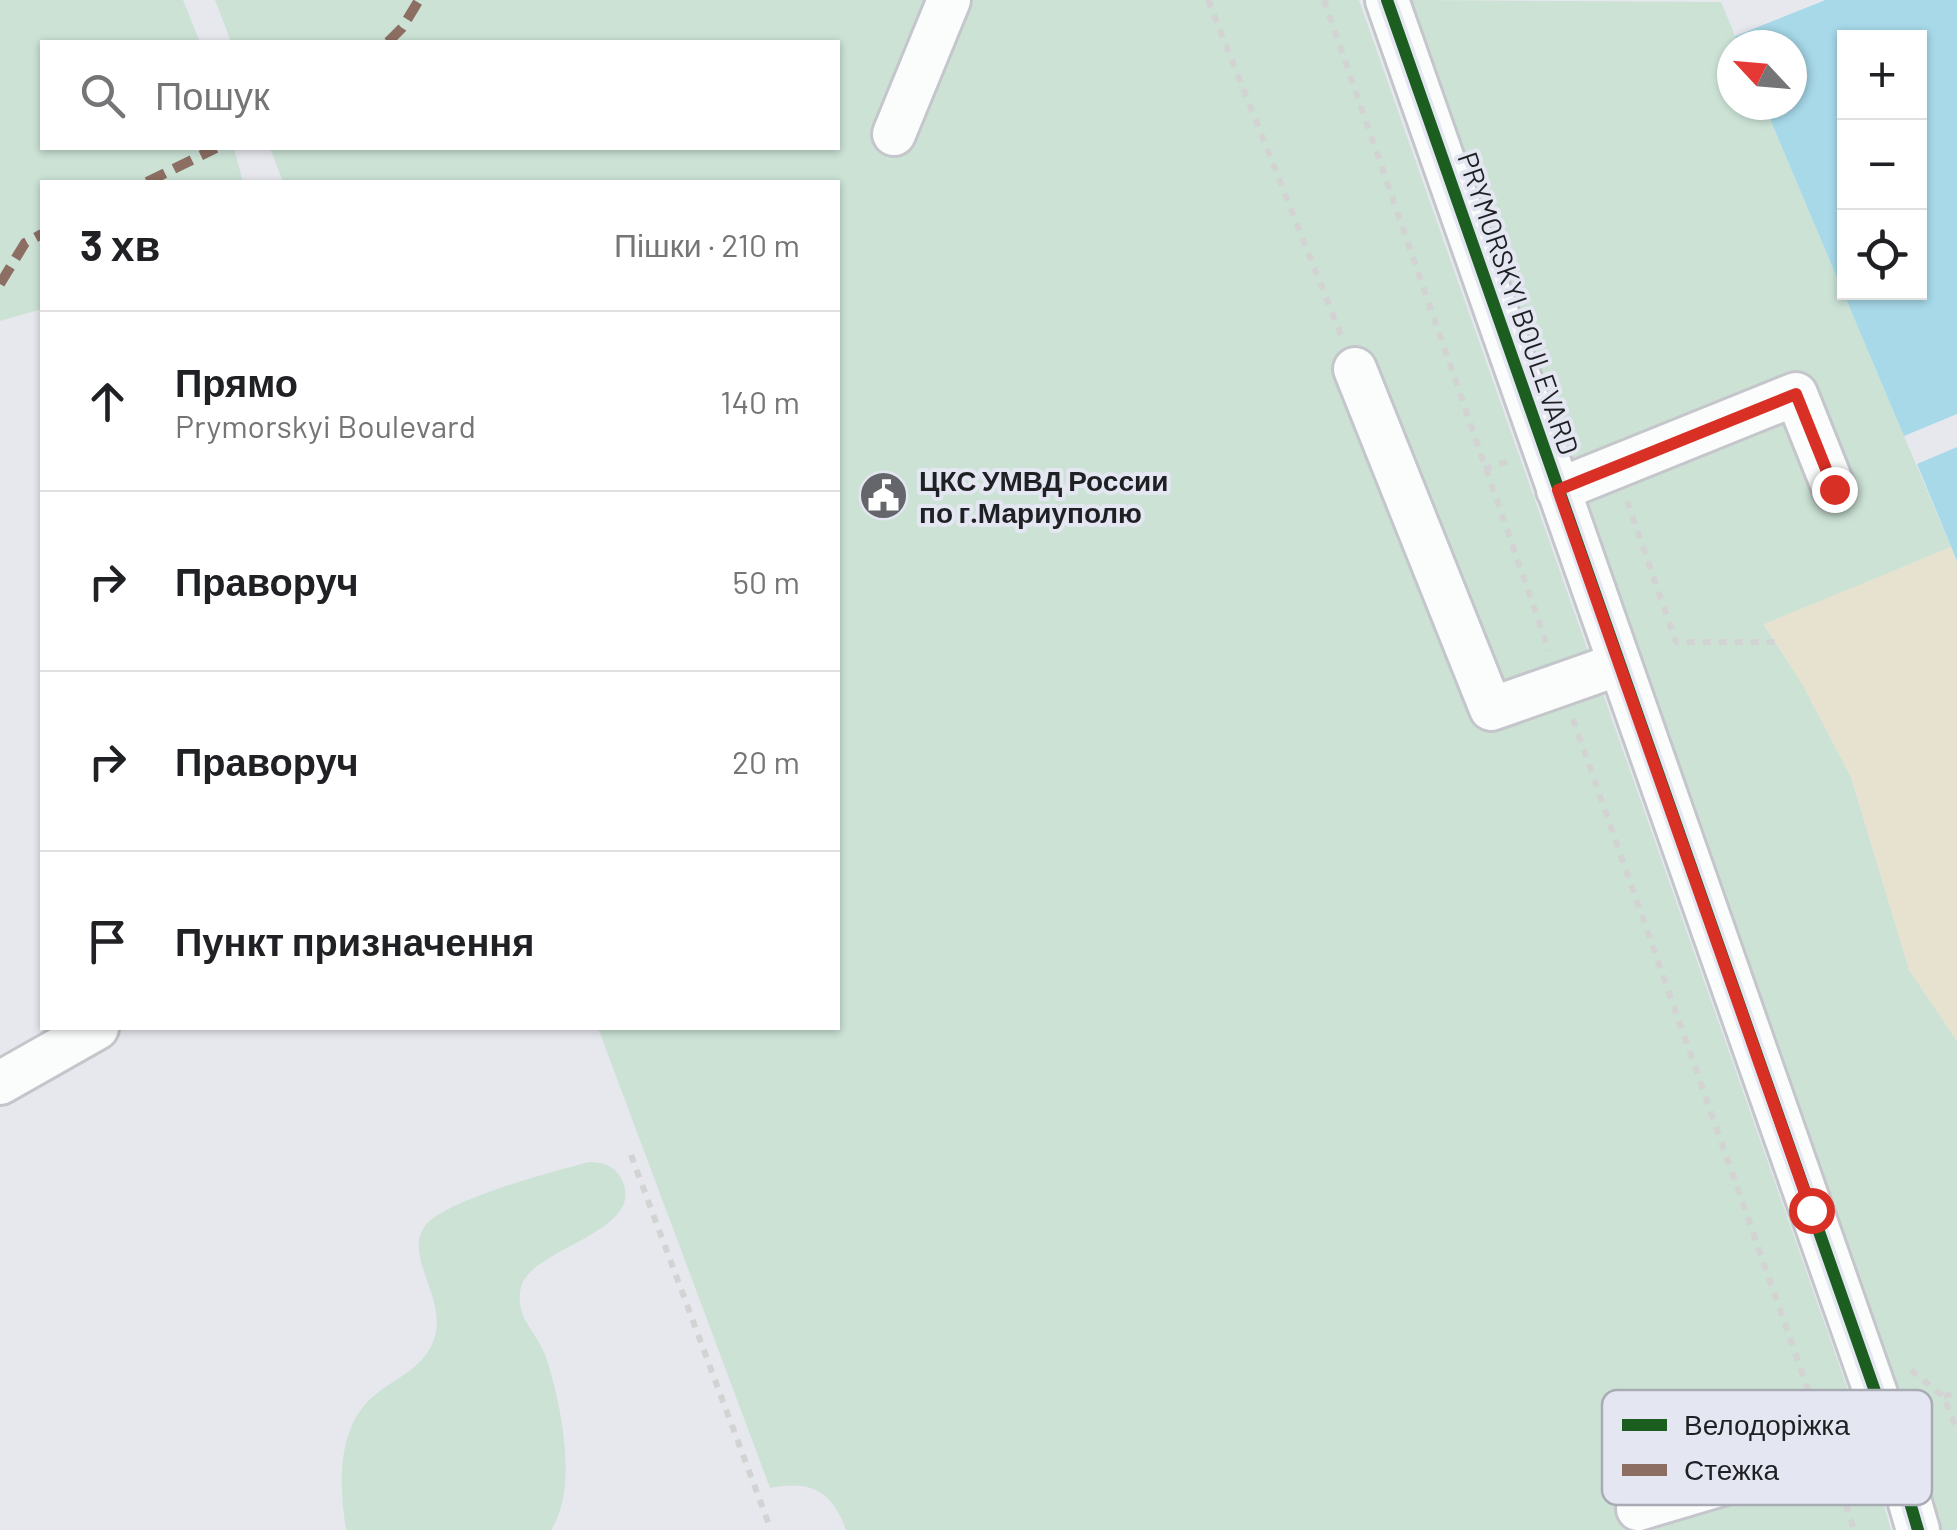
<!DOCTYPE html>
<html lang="uk">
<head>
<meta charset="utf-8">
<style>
  :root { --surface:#fff; --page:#f2f2f2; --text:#202124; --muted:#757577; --line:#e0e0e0 }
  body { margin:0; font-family:Barlow,sans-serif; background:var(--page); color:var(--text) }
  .controls { position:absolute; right:30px; top:30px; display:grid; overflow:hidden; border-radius:0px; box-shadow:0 2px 8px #0004 }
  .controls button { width:90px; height:90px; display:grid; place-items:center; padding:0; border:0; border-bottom:2px solid var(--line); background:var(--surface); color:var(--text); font:50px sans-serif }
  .compass { position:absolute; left:1717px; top:30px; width:90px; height:90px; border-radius:50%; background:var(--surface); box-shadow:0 2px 8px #0004; rotate:296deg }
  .stop { position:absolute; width:30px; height:30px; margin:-22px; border:8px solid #d93025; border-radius:50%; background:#fff }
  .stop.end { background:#d93025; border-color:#fff; box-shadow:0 2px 10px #0008 }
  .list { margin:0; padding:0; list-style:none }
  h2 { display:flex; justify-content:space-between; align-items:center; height:130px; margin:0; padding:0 40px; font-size:42px }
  h2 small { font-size:32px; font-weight:400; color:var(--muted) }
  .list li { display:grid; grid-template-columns:65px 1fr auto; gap:30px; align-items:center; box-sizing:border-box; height:180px; padding:0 40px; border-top:2px solid var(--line) }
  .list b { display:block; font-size:38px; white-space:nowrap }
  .list p { margin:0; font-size:32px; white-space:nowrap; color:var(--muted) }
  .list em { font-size:32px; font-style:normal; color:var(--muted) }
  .icon { flex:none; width:55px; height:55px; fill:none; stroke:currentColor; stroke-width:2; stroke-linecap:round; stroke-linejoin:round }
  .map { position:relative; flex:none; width:1957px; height:1530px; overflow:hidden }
  .search { position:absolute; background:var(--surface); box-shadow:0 2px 8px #0004; left:40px; top:40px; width:800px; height:110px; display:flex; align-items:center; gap:25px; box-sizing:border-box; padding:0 35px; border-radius:0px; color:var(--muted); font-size:38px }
  .panel { position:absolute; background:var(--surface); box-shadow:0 2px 8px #0004; left:40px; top:180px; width:800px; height:850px; border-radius:0px }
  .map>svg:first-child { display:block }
  .green { fill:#cbe2d5 }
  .sand { fill:#e7e2d0 }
  .water { fill:#a7d9e9; fill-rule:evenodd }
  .pier { fill:#e7e8ee }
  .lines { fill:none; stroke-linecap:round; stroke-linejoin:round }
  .minor-casing { stroke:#c5c6cb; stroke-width:48 }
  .path { stroke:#d3d3d4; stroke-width:6; stroke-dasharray:8 8; stroke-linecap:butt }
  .minor { stroke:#fbfcfc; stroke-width:42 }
  .quiet { stroke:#8d6e63; stroke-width:10; stroke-dasharray:20 10; stroke-linecap:butt }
  .cycleway-casing { stroke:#e4e6f1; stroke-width:19 }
  .cycleway { stroke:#1b5e20; stroke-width:12 }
  .route { stroke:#d93025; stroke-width:12 }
  .labels { text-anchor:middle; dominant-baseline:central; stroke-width:8; stroke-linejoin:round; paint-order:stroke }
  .street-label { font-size:28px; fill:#1f2024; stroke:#e4e6f1 }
  .poi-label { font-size:28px; font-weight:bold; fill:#1f2024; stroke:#e4e6f1; text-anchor:start }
  .key { fill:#e4e6f1; stroke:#a9abb4; stroke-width:2.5 }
  .key-label { font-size:28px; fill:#1f2024 }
</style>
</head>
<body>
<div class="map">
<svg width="1957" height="1530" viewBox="0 0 1957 1530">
  <rect width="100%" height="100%" fill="#e7e8ee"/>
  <path class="green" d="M0,0H183L200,42H42V148H234L243,182H42V309L0,321Z
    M215,0H1359L1866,1441L1891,1530H846C832,1491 811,1480 770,1488L598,1028H838V182H283L270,148H838V42H231Z
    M1410,0L1721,2L1739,45H1732V105H1764L1951,547L1764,625L1803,685L1851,777L1909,969L1957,1041V1530H1941L1910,1427Z
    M589,1162C602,1162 614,1165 621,1178C650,1232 531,1247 521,1287C514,1318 537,1331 546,1357C561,1403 579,1488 551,1530H346C339,1485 336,1425 376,1394C400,1375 425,1368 435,1336C446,1297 403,1255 425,1226C444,1200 555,1171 589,1162Z"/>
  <path class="sand" d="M1951,547L1957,561V1041L1909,970L1851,777L1803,686L1764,624Z"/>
  <path class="water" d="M1825,0H1957V414L1904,436L1764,105H1792V45H1739L1735,36ZM1844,38H1920V292H1844Z
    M1957,447V561L1917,464Z"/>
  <path class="pier" d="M1812,0H1825L1735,36L1733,32Z"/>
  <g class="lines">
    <defs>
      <path id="minor" d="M1387,0L1890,1434L1918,1530
        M894,134L949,0
        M1355,369L1491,709L1619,664
        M1558,490L1796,394L1834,489
        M0,1083L97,1028
        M1638,1509L1890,1434"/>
    </defs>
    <use href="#minor" class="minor-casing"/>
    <path class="path" d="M1208,0L1341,335
      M1324,0L1549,651
      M1484,469L1512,460
      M1627,501L1676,642H1782
      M1573,719L1817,1415
      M631,1155L771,1530
      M1911,1370L1944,1397L1957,1430
      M1944,1397L1957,1391
      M1841,1489L1854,1530"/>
    <use href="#minor" class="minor"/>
    <path class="quiet" d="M388,42L402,28L419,0
      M147,182L216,148
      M0,284L25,243L42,234"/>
    <defs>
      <path id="cycleway" d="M1387,0L1890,1434L1918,1530"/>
    </defs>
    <use href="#cycleway" class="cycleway-casing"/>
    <use href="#cycleway" class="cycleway"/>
  </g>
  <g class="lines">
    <path class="route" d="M1811,1210L1558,490L1796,394L1834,489"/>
  </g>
  <defs>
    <symbol id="civic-disc" viewBox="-11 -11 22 22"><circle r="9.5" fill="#65666b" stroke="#e4e6f1"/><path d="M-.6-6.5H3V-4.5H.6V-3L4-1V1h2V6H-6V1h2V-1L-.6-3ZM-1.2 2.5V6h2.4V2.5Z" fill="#fff"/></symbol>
  </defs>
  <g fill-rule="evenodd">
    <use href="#civic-disc" x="856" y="468" width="55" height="55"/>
  </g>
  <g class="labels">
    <g class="street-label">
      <text transform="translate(1519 303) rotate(71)">PRYMORSKYI BOULEVARD</text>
    </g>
    <g class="poi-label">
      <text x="919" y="480">ЦКС УМВД России<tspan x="919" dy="32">по г.Мариуполю</tspan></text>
    </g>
  </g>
  <rect x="1602" y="1390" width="330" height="115" rx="15" class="key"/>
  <rect x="1622" y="1419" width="45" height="12" fill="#1b5e20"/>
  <rect x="1622" y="1464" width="45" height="12" fill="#8d6e63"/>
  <g class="key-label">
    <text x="1684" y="1435">Велодоріжка</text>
    <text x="1684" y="1480">Стежка</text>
  </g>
</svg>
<div class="controls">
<button>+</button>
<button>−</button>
<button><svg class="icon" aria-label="locate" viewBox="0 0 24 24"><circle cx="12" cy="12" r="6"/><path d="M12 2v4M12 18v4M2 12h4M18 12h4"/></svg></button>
</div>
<svg class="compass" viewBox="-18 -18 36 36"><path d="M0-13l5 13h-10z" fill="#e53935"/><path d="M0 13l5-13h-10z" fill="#757577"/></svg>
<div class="stop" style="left:1811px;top:1210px"></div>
<div class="stop end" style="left:1834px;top:489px"></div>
<div class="search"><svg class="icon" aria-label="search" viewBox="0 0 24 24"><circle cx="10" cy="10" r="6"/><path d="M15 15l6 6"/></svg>Пошук</div>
<section class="panel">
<h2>3 хв<small>Пішки · 210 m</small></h2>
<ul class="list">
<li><svg class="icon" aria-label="ahead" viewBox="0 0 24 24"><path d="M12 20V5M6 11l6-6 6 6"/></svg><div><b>Прямо</b><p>Prymorskyi Boulevard</p></div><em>140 m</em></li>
<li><svg class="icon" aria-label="right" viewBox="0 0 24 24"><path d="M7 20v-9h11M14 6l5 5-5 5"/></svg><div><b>Праворуч</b></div><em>50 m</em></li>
<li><svg class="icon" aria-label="right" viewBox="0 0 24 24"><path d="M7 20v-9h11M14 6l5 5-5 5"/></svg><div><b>Праворуч</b></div><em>20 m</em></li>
<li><svg class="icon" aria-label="arrive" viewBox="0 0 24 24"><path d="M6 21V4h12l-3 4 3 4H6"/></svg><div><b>Пункт призначення</b></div></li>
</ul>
</section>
</div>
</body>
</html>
